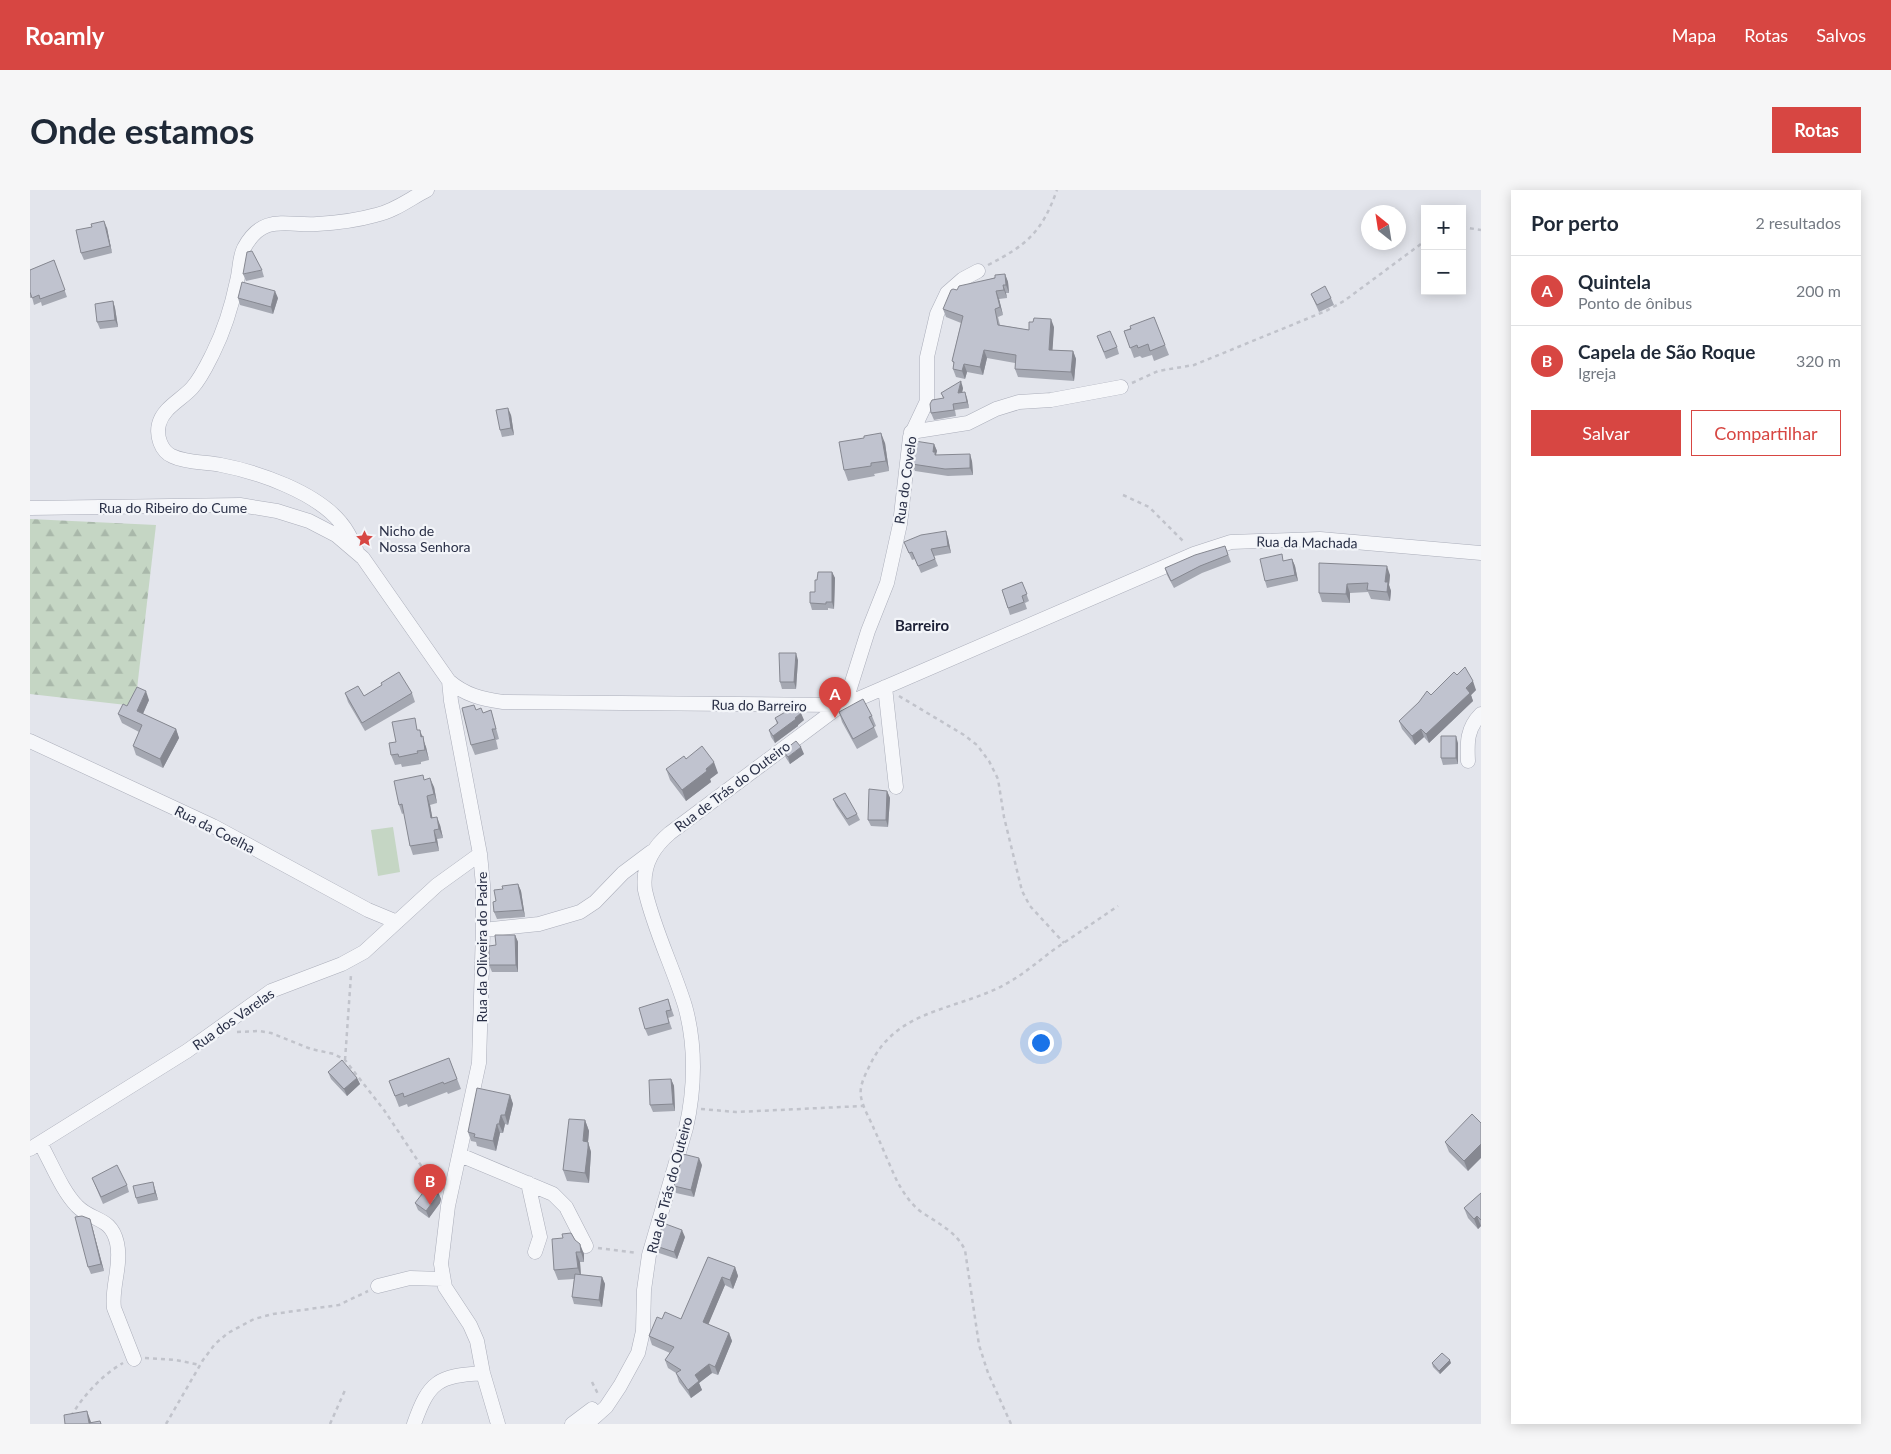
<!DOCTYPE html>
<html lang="pt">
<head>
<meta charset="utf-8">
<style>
  :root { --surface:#fff; --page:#f6f6f7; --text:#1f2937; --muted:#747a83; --line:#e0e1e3; --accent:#d74642 }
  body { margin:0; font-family:Lato,sans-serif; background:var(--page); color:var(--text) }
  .controls { position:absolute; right:15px; top:15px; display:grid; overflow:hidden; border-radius:0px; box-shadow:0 2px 12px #0003 }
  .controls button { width:45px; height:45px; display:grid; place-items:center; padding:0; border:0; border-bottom:1px solid var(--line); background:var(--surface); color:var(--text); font:25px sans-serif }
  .compass { position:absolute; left:1331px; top:15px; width:45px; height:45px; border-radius:50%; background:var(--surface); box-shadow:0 2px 12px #0003; rotate:330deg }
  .you { position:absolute; left:1010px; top:852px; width:18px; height:18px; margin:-12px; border:4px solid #fff; border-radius:50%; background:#1a73e8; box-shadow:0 0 0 8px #1a73e833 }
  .badge { display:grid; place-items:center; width:32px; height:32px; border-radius:50%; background:var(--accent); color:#fff; font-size:16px; font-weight:700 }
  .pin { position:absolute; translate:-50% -41px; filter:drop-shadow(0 1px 2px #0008) }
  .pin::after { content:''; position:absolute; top:26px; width:18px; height:15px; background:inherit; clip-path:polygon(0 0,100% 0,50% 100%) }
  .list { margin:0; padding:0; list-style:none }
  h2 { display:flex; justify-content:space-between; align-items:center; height:65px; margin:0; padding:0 20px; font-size:21px }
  h2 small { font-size:16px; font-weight:400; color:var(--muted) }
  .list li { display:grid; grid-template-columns:32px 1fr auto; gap:15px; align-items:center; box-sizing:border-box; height:70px; padding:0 20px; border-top:1px solid var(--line) }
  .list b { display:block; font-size:19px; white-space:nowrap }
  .list p { margin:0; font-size:16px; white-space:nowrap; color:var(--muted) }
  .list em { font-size:16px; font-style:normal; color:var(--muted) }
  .actions { display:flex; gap:10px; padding:15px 20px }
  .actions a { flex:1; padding:11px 0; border:1px solid var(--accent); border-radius:0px; text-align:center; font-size:18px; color:var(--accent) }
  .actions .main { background:var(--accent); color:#fff }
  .map { position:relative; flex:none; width:1451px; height:1234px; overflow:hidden; border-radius:0px }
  header { display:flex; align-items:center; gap:30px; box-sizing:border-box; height:70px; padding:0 25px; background:var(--accent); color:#fff }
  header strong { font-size:24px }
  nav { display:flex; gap:28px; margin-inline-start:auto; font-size:18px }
  .intro { display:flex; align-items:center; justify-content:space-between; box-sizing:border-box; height:120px; padding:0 30px }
  h1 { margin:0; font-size:35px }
  .button { padding:12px 22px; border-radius:0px; background:var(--accent); color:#fff; font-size:18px; font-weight:700 }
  main { display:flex; gap:30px; padding:0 30px }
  aside { flex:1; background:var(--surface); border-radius:0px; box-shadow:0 2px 12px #0003 }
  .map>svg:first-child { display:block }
  .green { fill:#c5d6c4 }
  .forest { fill:url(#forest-firs) }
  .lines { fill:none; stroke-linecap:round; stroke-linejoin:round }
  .minor-casing { stroke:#abaeba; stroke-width:15 }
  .path { stroke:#c1c3cb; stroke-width:2.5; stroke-dasharray:4 4; stroke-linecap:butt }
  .minor { stroke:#f6f7fa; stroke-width:14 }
  .wall { fill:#a5a8b2 }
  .shaded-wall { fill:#868891 }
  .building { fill:#c0c3cf; stroke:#868891 }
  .labels { text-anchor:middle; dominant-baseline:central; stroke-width:4.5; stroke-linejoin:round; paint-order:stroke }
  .street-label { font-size:14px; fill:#292f46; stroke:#f3f5f9 }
  .poi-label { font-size:14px; fill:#292f46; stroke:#f3f5f9; text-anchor:start }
  .neighbourhood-label { font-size:15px; font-weight:bold; fill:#1c2036; stroke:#f3f5f9 }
</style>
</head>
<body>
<header>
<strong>Roamly</strong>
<nav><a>Mapa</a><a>Rotas</a><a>Salvos</a></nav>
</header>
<div class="intro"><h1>Onde estamos</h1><a class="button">Rotas</a></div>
<main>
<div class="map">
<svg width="1451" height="1234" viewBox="0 0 1451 1234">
  <defs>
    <pattern id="forest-firs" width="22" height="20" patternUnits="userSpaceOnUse" patternTransform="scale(1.25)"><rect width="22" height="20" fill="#c5d6c4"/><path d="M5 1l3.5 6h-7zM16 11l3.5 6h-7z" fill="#a9b8aa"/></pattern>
  </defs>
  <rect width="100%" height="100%" fill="#e3e5ec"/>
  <path class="green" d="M363,637L370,682L348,686L341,640Z"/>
  <path class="forest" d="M0,329L126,335L105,516L0,504Z"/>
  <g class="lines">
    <defs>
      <path id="minor" d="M881,242L938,233L966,219L989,212L1021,210L1091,197
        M0,318L210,315L247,321L279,331L306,345L333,368L419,491C435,505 452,509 473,512L804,515L828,509L1164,364L1201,352L1290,349L1451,363
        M326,359C322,350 318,341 311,333C286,302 228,282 191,275C176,272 156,273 142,266C131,261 126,246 129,234C133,218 151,210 162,198C171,188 177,175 183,163C194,141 202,115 207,91C210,80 209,68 214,58C233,23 256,36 287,34C306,33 328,30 346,25C365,21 381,8 397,0
        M419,491L421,511L450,664L453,695V740L449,873L418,1016L411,1074L415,1097L440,1135L447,1151L453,1183L468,1234
        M855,497L866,597
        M815,514L838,441L857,393L870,334L880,247L897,211V167L907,124L917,103L933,89L948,81
        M0,551L183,636L338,720L367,732
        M1438,571C1437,552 1437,538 1451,524
        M453,740L509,734L550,722L565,712L593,683L621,662
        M10,953C21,972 32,1001 47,1016C62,1032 81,1026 87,1053C92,1075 81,1098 84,1118L104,1169
        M0,959L157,861L241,801L312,774L334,762L407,695L450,664
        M430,965L523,1004L536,1017L556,1056
        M498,993L510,1047L505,1062
        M348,1096L380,1088L413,1089
        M384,1234C399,1191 408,1186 453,1183
        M542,1234L562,1219
        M557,1234L576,1217L590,1196L608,1163L613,1141L614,1100L619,1065L656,938C665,899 666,855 655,816C643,777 624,740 615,700C612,676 622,658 640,643L810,516"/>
    </defs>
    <use href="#minor" class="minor-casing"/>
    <path class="path" d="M1432,37L1451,40
      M958,75C997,55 1012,42 1027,0
      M1102,193L1128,181L1164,175L1296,121L1314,111L1395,51
      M1093,305L1119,317L1155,353
      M869,506L934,545L947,555L959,571L968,589L974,627L992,701L1000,716L1034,753
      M207,842L229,841L241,843L281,859L304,864L315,870L354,920L408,1001
      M315,870L321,785
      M671,919L706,922L833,916
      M568,1058L607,1063
      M115,1168L146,1170L170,1175
      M562,1192L569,1206
      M41,1226C54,1205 72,1185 93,1173
      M136,1234L173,1170L185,1154L198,1143L224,1129L243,1124L309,1115L338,1101
      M300,1234L316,1198
      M981,1234L958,1183L949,1155L935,1060C926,1041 907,1033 890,1021C880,1013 873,1002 867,991C859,974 852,956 844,939C840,929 833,918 831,907C829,896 835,885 840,875C865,822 918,821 966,799C986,790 1004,775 1022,761C1044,746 1066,731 1088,716"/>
    <use href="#minor" class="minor"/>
  </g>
  <path class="wall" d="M77,38L82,63L54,70L51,63Z
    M24,70L37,107L12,116L11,112L4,115L2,107L0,108V80Z
    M232,80L234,87L216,91L213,84Z
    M975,84L978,92L979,103H976L977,108L969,109L973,125L968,127L970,135L999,140L1024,137L1022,160L1043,161L1046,169L1044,191L988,187L985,179V173L957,168L953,185L937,182L935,189L926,187L923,179L924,174L922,171L931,133L916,127L913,119L927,100Z
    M1281,104L1301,108L1304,115L1289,122Z
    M208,108H248L243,124L210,115Z
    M83,111L85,118L88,137L70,139L67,132Z
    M1124,127L1139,165L1124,171L1122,165L1112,168L1110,166L1104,168L1094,141Z
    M1067,146L1087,157L1089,164L1076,169Z
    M933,198L932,202L937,208L939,218L925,220L926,226L904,230L901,223L913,208L911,203Z
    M481,225L484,245L472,247L470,240Z
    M855,253L859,281L844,284L845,286L818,291L814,280Z
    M904,254L907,261L906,265L942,271L943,285L918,286L885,281L882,274Z
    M918,348L921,363L904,366L908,376L891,383L885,369L882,370L874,352Z
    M1195,356L1201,372L1172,383L1144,398L1137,385L1135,378Z
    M1262,369L1265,376L1268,391L1237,398L1235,391L1254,371Z
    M1289,373L1360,385L1359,395L1361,401L1360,411L1341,409L1338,402L1320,403V413L1292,412L1289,403Z
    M802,382L805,388L804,419L798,418V420H782L780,413L785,402L787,390Z
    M992,392L999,411L995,413L997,419L980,425L972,400Z
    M768,470L766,499H752L750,492Z
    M1427,485L1446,500L1441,505L1443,511L1399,553L1394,547L1385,555L1372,539L1369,531L1401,505Z
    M351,493L382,503L385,512L335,541L318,512L315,503L334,506L352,495Z
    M119,510L113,524L146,539L149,548L133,578L106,565L103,556L109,542L92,533L88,524L97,516Z
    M446,520L453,523L461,520L469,549L466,550L468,559L445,565L441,555Z
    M809,522L842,526L846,536L844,537L848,547L827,559L812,532Z
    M745,528L774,530L768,535V536L745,553L741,547L739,540L747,534Z
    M389,540L396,557L399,570L391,572V574L372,577L371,574L365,575L361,565L366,552Z
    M1428,553V574L1413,575L1411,568Z
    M753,561L774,564L760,574L756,568Z
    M656,569L688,583L680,589L681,592L656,611L640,590L636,579Z
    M395,590L404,597L407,613L400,615L402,627L410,635L413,648L407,649L409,661L383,665L380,656L374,623L372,624L369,615Z
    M857,601L860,608L858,637L841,636L838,630Z
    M803,609L827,624L830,630L819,636L806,616Z
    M488,694L491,701L495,727L467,729L464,722L466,711L473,699Z
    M485,745L488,752V782H462L459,775L466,755Z
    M638,809L644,826L638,828L642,839L618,846L615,839Z
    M419,868L431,899L418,904L417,902L378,917L377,914L369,917L359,891Z
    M298,882L327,888L330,894L317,906L301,889Z
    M641,889L644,896L645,921L623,922L620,915Z
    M480,905L483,914L478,935L475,934L473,943H470L466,961L447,956L446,952L441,951L438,942Z
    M555,930L559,941L558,952L561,962L559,993L537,991L533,980Z
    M1451,933L1438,981L1419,962L1415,952Z
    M672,975L664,1007L646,1003L644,996Z
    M62,988L97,995L99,1002L73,1014Z
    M125,999L128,1010L108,1014L106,1008Z
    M408,1002L411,1009L410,1013L399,1028L388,1020L385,1013Z
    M1451,1003V1036L1448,1039L1438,1028L1434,1018Z
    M62,1036L74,1081L61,1084L58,1077Z
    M655,1047L647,1069L629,1063L626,1056Z
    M545,1050L554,1064V1072H550L551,1085L572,1087L575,1094L572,1117L544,1114L542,1107L544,1089L528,1090L524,1080Z
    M678,1067L705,1077L708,1086L703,1099L695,1095L678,1134L699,1143L702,1151L688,1185L682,1183L669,1193L672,1200L661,1208L649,1192L646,1183L638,1178L635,1170L640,1163L622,1155L619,1146L632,1129H651Z
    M1402,1173H1421L1410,1184L1403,1177Z"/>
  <path class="shaded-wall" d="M74,31L77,38L82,63L80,56Z
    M975,84L978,92L979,103L976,95Z
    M973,95L976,103L977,108L974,100Z
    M245,101L248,108L243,124L241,117Z
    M966,101L969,109L973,125L970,117Z
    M83,111L85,118L88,137L85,130Z
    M1021,129L1024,137L1022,168L1019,160Z
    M954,160L957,168L953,185L950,177Z
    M1043,161L1046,169L1044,191L1041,182Z
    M934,174L937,182L935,189L932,181Z
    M931,191L933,198L931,209L928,203Z
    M935,202L937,208L939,218L937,212Z
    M478,218L481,225L484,245L481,238Z
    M851,243L855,253L859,281L856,271Z
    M904,254L907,261L906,264L908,269L903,262Z
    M940,264L942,271L943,285L940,278Z
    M916,341L918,348L921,363L918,356Z
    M1262,369L1265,376L1268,391L1265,385Z
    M1357,376L1360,385L1359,395L1361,401L1360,411L1357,402L1355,392Z
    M802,382L805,388L804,419L802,412Z
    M1317,394L1320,403V413L1316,404Z
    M766,463L768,470L766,499L764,492Z
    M1443,491L1446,500L1441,505L1443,511L1399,553L1396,544Z
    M116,501L119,510L110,530L107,521Z
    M771,523L774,530L768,535V536L745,553L743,546Z
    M146,539L149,548L133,578L130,569Z
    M1391,539L1394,547L1385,555L1382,546Z
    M390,540L396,557L399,570L391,547Z
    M1426,546L1428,553V574L1426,568Z
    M771,557L774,564L760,574L758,567Z
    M684,572L688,583L680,589L681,592L656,611L652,600Z
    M400,588L404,597L407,613L404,604Z
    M857,601L860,608L858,637L856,630Z
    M397,606L400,615L404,636L401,628Z
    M407,627L410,635L413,648L409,639Z
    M404,640L407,649L409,661L406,652Z
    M488,694L491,701L495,727L493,720Z
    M485,745L488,752V782L486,775Z
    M327,888L330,894L317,906L314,899Z
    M641,889L644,896L645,921L643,914Z
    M480,905L483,914L478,935L475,925Z
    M471,925L475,934L473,943L469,934Z
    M555,930L559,941L558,952L561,962L559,993L555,983L553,951Z
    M467,934L470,943L466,961L463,951Z
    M1451,954V968L1438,981L1434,971Z
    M669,968L672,975L664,1007L661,1000Z
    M123,992L125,999L128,1010L125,1003Z
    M408,1002L411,1009L410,1013L399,1028L396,1021Z
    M1447,1026L1451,1036L1448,1039L1444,1029Z
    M60,1029L62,1036L74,1081L71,1074Z
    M652,1040L655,1047L647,1069L644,1062Z
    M550,1054L554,1064V1072L551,1062Z
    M546,1062L550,1072L551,1088L548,1078Z
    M705,1077L708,1086L703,1099L700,1090Z
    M572,1087L575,1094L572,1117L569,1110Z
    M692,1087L695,1095L676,1140L673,1132Z
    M699,1143L702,1151L688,1185L685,1177Z
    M1420,1170L1421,1173L1410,1184L1409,1181Z
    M679,1174L682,1183L669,1193L672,1200L661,1208L658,1200L665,1185Z
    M57,1221L61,1232V1234H59Z"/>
  <path class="building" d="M74,31L80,56L51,63L46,40L62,37L61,34Z
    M222,61L232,80L213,84L217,62Z
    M24,70L35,100L10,109L9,105L2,108L0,102V80Z
    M975,84L976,95H973L974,100L966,101L970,117L965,119L968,135L999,140V132H1003L1004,128L1021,129L1019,160L1043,161L1041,182L985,179L986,165L954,160L950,177L934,174L932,181L923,179L924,172L922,171L933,126L913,119L921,100L923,99L927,100L929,96L965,88V85Z
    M212,92L245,101L241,117L208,108Z
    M1295,96L1301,108L1287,115L1281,104Z
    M83,111L85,130L67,132L65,114Z
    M1124,127L1135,155L1120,161L1118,154L1108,158L1107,155L1100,158L1094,141L1101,139L1100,136Z
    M1080,141L1087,157L1074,162L1067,146Z
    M931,191L928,203L935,202L937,212L923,214L924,220L901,223L900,214L902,210L914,208L911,203Z
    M478,218L481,238L470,240L466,220Z
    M851,243L856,271L841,273V276L814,280L809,252L834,248V246Z
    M885,251L904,254L903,262H905V265L940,264V278L915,279L882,274Z
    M916,341L918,356L901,359L905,369L888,376L882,362L879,363L874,352L891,345Z
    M1195,356L1198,365L1170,376L1141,391L1135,378L1165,365Z
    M1252,364L1253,371L1262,369L1265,385L1235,391L1230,369Z
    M1289,373L1357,376L1355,392H1358L1357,402L1337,400L1338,393L1317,394L1316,404L1289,403Z
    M788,382H802V412H796V414L780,413V402H785V390H787Z
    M992,392L997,404L992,406L994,412L978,418L972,400Z
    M749,463H766L764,492H750Z
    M1435,477L1443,491L1436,498L1440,503L1396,544L1391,539L1382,546L1369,531L1389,512L1397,501L1401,505L1424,482L1427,485Z
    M369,482L382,503L332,533L315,503L328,496L334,506L352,495L351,493Z
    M107,497L116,501L107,521L146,539L130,569L103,556L112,535L88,524L93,514L97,516Z
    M833,509L842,526L839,527L844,537L823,549L809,522Z
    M444,515L446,520L451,518L453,523L461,520L466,539H462L465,549L441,555L432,518Z
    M764,517H767L771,523L765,528L766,529L743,546L739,540L748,533L745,528Z
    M385,528L387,540H390L391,547L393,546L395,560L387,561L388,563L369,567L368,564L361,565L359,553L366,552L362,532Z
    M1411,546H1426V568H1411Z
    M766,551L771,557L758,567L753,561Z
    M672,556L684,572L676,579L677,581L652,600L636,579L654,566L656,569Z
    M393,585L394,590L400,588L404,604L397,606L401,628L407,627L409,639L404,640L406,652L380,656L372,614L369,615L364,591Z
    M839,599L857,601L856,630H838Z
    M815,603L827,624L817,629L803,609Z
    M488,694L493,720L464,722L463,712L466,711L464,700L473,699L472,696Z
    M465,745H485L486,775H459V756L466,755Z
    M638,809L641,820L636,821L639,833L615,839L609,818Z
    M419,868L427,889L414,894L413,892L374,907L373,903L365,906L359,891Z
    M312,870L327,888L314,899L298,882Z
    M641,889L643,914L620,915L619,890Z
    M447,898L480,905L475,925H471L469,934H467L463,951L444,947L445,944L438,942Z
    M1442,924L1451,933V954L1434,971L1415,952Z
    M539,929L555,930L553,951L558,952V958L555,983L533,980Z
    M653,964L669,968L661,1000L644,996Z
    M87,975L97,995L71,1007L62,988Z
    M123,992L125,1003L106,1008L103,996Z
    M399,995L408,1002L407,1006L396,1021L385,1013Z
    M1451,1003V1030L1447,1026L1444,1029L1434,1018Z
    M52,1026L60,1029L71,1074L58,1077L45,1027Z
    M633,1033L652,1040L644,1062L626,1056Z
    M541,1043L545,1050L550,1054L551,1062H546L548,1078L524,1080L522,1049L533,1048L532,1044Z
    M678,1067L705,1077L700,1090L692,1087L673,1132L699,1143L685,1177L679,1174L665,1185L669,1191L658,1200L646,1183L651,1180L635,1170L644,1157L619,1146L627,1127L632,1129L635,1122L651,1129Z
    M545,1084L572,1087L569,1110L542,1107Z
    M1412,1163L1420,1170L1409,1181L1402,1173Z
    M57,1221L59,1233L70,1231L71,1234H35L34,1225Z"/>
  <defs>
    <symbol id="sight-bare" viewBox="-9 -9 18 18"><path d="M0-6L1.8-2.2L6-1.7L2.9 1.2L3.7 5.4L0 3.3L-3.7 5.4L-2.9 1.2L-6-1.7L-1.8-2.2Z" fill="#d74642" stroke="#f3f5f9" stroke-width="2.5" paint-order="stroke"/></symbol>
  </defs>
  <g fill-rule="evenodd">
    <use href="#sight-bare" x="322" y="336" width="25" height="25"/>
  </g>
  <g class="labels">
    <g class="street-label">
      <text transform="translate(875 290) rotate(-82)">Rua do Covelo</text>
      <text x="143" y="317">Rua do Ribeiro do Cume</text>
      <text transform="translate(1277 352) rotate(1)">Rua da Machada</text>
      <text transform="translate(729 515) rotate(1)">Rua do Barreiro</text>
      <text transform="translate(702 596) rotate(-37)">Rua de Trás do Outeiro</text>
      <text transform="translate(185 639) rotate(27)">Rua da Coelha</text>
      <text transform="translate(451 757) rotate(-90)">Rua da Oliveira do Padre</text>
      <text transform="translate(203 829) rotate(-35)">Rua dos Varelas</text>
      <text transform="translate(639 995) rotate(-75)">Rua de Trás do Outeiro</text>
    </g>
    <g class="poi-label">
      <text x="349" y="340">Nicho de<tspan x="349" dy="16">Nossa Senhora</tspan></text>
    </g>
    <g class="neighbourhood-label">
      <text x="892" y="435">Barreiro</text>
    </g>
  </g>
</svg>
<div class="controls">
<button>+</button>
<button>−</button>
</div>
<svg class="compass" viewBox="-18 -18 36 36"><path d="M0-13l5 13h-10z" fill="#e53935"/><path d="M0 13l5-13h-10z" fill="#747a83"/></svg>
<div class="you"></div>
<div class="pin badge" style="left:805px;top:528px">A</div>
<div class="pin badge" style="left:400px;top:1015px">B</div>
</div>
<aside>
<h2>Por perto<small>2 resultados</small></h2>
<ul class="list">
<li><span class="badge">A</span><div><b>Quintela</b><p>Ponto de ônibus</p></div><em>200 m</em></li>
<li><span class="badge">B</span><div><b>Capela de São Roque</b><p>Igreja</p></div><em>320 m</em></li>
</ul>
<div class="actions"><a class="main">Salvar</a><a>Compartilhar</a></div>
</aside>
</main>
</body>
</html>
